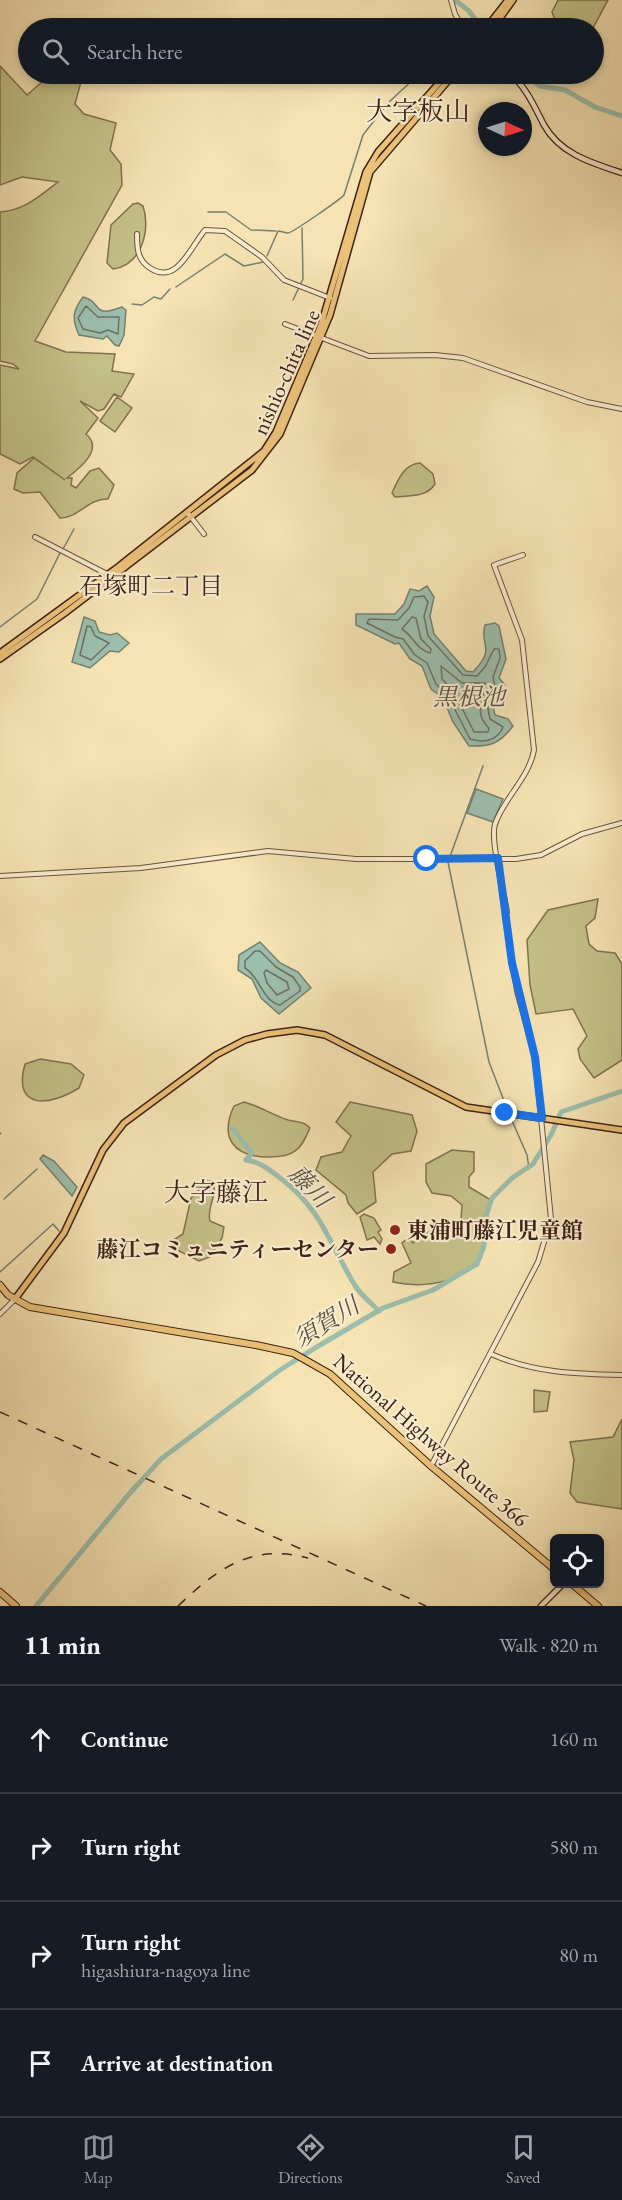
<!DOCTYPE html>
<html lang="en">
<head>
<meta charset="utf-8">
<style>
  :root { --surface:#171b24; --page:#242831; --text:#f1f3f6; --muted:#9ea1a6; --line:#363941; --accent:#8c9099 }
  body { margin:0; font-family:"EB Garamond","Noto Serif JP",serif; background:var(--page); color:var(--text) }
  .controls { position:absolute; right:18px; bottom:18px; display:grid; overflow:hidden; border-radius:9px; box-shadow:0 3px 9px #0003 }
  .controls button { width:54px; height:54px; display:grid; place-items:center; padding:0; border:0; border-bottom:2px solid var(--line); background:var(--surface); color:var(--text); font:30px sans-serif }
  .compass { position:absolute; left:478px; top:102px; width:54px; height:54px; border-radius:50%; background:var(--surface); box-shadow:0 3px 9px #0003; rotate:94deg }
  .stop { position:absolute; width:18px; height:18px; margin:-14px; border:4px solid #1a73e8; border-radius:50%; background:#fff }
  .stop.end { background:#1a73e8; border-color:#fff; box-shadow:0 2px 6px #0008 }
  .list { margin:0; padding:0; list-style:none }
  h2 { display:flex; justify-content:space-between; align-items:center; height:78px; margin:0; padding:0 24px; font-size:26px }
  h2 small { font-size:20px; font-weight:400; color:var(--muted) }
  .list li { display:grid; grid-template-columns:39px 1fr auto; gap:18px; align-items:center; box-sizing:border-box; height:108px; padding:0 24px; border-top:2px solid var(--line) }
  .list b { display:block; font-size:22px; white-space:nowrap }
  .list p { margin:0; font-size:20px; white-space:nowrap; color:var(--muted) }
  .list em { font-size:20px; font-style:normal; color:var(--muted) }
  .icon { flex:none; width:33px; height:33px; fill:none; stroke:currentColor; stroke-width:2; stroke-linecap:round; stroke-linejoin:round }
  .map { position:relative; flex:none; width:622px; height:1606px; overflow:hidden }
  .search { position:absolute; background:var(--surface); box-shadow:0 3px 9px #0003; left:18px; right:18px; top:18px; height:66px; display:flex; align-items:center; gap:15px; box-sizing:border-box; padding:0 21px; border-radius:33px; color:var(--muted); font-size:22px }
  .sheet { height:510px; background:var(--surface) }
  nav { display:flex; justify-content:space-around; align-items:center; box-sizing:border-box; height:84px; border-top:2px solid var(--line); background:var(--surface); font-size:16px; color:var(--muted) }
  nav a { display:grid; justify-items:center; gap:3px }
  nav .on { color:var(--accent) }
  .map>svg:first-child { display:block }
  .green { fill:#c3c188; stroke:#817250; stroke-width:1.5 }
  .water { fill:#9cbeac; stroke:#778070; stroke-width:1.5 }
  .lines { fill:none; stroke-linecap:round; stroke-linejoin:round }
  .shore { stroke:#6e7062; stroke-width:1.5 }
  .stream { stroke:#778070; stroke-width:1.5 }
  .river { stroke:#9cbeac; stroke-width:5 }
  .tertiary-casing { stroke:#6c523e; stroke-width:6 }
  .secondary-casing { stroke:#3f2217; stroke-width:7 }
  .primary-casing { stroke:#3f2217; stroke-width:8 }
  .trunk-casing { stroke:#3f2217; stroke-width:8 }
  .tertiary { stroke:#f8edce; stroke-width:4 }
  .secondary { stroke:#f8edce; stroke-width:4.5 }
  .primary { stroke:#eac27a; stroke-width:5 }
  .trunk { stroke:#eac27a; stroke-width:6 }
  .rail { stroke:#3f2217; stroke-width:1.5; stroke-dasharray:10 10; stroke-linecap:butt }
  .route { stroke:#1a73e8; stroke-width:8 }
  .poi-dot { fill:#8f2418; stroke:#f8edce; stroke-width:2 }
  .labels { text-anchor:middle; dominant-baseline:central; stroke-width:4.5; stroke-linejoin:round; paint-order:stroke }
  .street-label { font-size:22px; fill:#3f2217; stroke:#f8edce }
  .poi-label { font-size:22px; font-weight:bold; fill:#3f2217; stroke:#f8edce; text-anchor:start }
  .neighbourhood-label { font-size:24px; fill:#3f2217; stroke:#f8edce }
  .water-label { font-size:24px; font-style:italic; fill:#5b5144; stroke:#f8edce }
  .quarter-label { font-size:26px; fill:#3f2217; stroke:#f8edce }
</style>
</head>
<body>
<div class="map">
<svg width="622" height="1606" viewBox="0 0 622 1606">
  <rect width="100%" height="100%" fill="#f5e3b3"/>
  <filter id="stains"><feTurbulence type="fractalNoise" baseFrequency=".00333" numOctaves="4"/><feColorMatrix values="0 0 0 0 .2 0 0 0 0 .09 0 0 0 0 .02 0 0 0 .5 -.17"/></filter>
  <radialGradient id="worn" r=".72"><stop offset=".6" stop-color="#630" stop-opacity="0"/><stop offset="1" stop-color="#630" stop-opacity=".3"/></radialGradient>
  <path class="green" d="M558,0H608L593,28H570L555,20L552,12Z
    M0,66L27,95L51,74H83L75,104L84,114L116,123L110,150L121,164L122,185L35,341L66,352L115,354L112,371L134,374L121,397L114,394L104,409L98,411L80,401L98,418L86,434C104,449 80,468 67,478H72L71,485L76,488L90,471L99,468L114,485L108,499C88,498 79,518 60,518L40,492L23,493L14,489L17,473L34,458L65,480L33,457L20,464L0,454V365L19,369L13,364L0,361V212C25,210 38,197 58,182L22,177L0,185Z
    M138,203L143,206C151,229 142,265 113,269L107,263L111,225L133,204Z
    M117,397L132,408L115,432L100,421Z
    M420,463L433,474L435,484C426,498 410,495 395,497L392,493C398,480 404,464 420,463Z
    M598,899L595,918L586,926L589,944L597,951L615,953L622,964V1060L594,1078L580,1059L578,1049L587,1036L573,1009L536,1014L530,985L527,940L548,910Z
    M40,1059L71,1064L84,1075L79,1088C50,1106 12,1111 25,1064Z
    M244,1102C260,1106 272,1115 288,1120C296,1122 304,1121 310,1128C306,1136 303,1146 295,1151C289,1156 276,1157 268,1157C234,1157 219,1138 234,1106Z
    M350,1102L412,1115L417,1131L411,1151L392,1154L373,1172L376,1202L357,1214L348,1203L346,1195L316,1170L321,1157L342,1152L351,1136L336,1122Z
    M452,1150L474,1152V1171L469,1177V1187L491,1200C486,1215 488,1231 484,1246C475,1282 426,1289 393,1282L394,1272L411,1263L402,1243L409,1237L413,1243L424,1234L461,1220L462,1205L451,1196L432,1193L426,1182V1164Z
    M207,1181H212C219,1194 206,1208 210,1221L224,1227L222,1238L210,1257L199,1261L179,1251L172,1241L183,1234L191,1198Z
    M364,1214L374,1218L381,1230L378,1232L382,1239L380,1244L374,1237L367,1240L360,1217Z
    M534,1390L550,1392L547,1411L534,1412Z
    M622,1419V1509L577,1502L570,1493L574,1460L570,1442L613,1437Z"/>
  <path class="water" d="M83,297C104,302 90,319 122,307L126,310L124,335L119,346L115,345L107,336L103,339L79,335C72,319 72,312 83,297Z
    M427,586L434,597L430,616L434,634L466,671L473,672C497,647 479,647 485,625L495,623L499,626L506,659L499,678L505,685C496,694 491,704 495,715L508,719L513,726C500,743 491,747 469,746L453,722L443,698L431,689L422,666L410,659L399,643L395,644L356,625V614H395L404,604L410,589L419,591Z
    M84,617L95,621L99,632L110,635L117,633L129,643L119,652L110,651L90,668L72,662Z
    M476,789L503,799L493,822L467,813Z
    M260,942L280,963L298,972L311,988L279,1014L261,998L252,979L238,970L239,955Z
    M43,1155L54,1161L77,1187L72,1196L40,1159Z"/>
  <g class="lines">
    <path class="shore" d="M86,306L98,317H119L118,334L108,330L100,333L83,329L78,318Z
      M424,596L428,602L424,616L428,636L463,675L477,676L485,667L494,649H499L500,658L493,677L495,686L487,703L490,719L503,727C497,741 484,743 470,739L448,696L436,684L427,663L415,655L403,639L395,637L367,623L369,619L398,620L409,608L414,597Z
      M412,617L416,618L421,639L431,649L430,653C417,650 413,636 402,629Z
      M87,626L91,627L95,636L109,643L91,660L80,655Z
      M441,666L462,683H485C484,701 473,713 489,728L488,732H474L454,692L442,679Z
      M255,951H260L276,967L293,977L300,987V991L280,1005C261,1000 262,979 245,968V961Z
      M266,970L287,982L289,989L277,995L267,983L264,973Z"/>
    <path class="stream" d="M476,28L477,20
      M208,212H226L251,230L276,231
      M267,256L278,231C279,231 287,233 288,233C292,233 341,199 344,195L363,135L388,103L419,74
      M176,287L225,254L244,266L263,262
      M293,300L303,279L302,228
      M132,304L142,305L154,297L161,299L170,289
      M63,549L74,529
      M0,627L37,599L60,553
      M483,766L448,862L489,1062L508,1111
      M510,1116L527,1155L529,1168
      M0,1134L1,1133
      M4,1199L37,1169
      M0,1272L53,1224L59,1231"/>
    <path class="river" d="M455,0L469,11L482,28
      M522,74L540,86L565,90L595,107L622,116
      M233,1129L252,1153L246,1160C260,1162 268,1169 279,1177C323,1210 329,1244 356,1287C362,1296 371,1303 379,1311
      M36,1606L130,1493L161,1459L280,1370L315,1348L383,1308L433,1290L477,1264L484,1246L486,1216L492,1198L512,1178L533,1164L551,1135L561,1112L622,1091"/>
    <defs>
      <path id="tertiary" d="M451,0L455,14L463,28
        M137,234C137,247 137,260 150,268C177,286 191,246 205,230L225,231L262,257L284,280L330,298
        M285,324L369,356L435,355L463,358L587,402L622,409
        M187,512L204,534
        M35,537L109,575
        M0,876L141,868L268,851L356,859H516L541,855L582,834L622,823
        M0,1314L15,1299
        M491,1354C534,1373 576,1374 622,1375
        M431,1466L538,1262L551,1219L535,1057L517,991L505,916L507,912C504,893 490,840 495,824C504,798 529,778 534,750L522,640L494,565L523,555"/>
      <path id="secondary" d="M511,74C527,89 534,106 544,125C560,154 592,163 622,173
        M541,1606L563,1584"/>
      <path id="primary" d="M486,28L508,0
        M493,28L513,0
        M0,653L118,567L264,451L276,432L321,325L366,172L378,152L447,74
        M0,659L65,613L252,470L280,434L330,315L370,172L454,74
        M15,1299L64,1233L103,1150L124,1123L216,1055L245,1040L267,1034L297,1030L325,1035L466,1107L622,1130"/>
      <path id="trunk" d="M0,1285L8,1295L30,1307L256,1345L293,1353L330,1374L431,1466L554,1569
        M572,1584L598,1606
        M0,1592L16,1606"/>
    </defs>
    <use href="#tertiary" class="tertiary-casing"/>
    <use href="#secondary" class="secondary-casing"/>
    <use href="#primary" class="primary-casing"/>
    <use href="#trunk" class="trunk-casing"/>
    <use href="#tertiary" class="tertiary"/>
    <use href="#secondary" class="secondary"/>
    <use href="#primary" class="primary"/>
    <use href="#trunk" class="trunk"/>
    <path class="rail" d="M0,1412L426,1606
      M178,1606C217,1569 251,1543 308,1558"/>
  </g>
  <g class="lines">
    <path class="route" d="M427,859L498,858L512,963L535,1057L542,1118L505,1113"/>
  </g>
  <g class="poi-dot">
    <circle cx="395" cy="1230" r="6"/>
    <circle cx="391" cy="1249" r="6"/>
  </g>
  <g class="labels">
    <g class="street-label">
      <text transform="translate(286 372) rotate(-66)">nishio-chita line</text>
      <text transform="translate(431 1440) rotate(41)">National Highway Route 366</text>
    </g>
    <g class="poi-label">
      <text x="407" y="1230">東浦町藤江児童館</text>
      <text x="379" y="1249" text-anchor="end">藤江コミュニティーセンター</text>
    </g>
    <g class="neighbourhood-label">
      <text x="151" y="585">石塚町二丁目</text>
    </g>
    <g class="water-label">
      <text x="469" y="696">黒根池</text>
      <text transform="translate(310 1186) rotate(46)">藤川</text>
      <text transform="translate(326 1322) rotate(-32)">須賀川</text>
    </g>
    <g class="quarter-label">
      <text x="418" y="111">大字板山</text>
      <text x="216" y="1192">大字藤江</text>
    </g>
  </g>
  <rect width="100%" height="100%" filter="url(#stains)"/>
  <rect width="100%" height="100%" fill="url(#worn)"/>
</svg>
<div class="controls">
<button><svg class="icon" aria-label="locate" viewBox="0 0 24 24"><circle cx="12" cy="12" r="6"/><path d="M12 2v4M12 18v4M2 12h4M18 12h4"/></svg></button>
</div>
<svg class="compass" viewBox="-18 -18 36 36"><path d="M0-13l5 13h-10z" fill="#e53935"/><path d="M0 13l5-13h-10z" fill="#9ea1a6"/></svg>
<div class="stop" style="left:427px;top:859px"></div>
<div class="stop end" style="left:505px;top:1113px"></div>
<div class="search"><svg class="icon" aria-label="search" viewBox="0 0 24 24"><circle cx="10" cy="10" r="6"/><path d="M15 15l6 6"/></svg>Search here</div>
</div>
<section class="sheet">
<h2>11 min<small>Walk · 820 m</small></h2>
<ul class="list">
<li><svg class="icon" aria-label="ahead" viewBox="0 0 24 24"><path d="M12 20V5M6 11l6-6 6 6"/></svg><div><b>Continue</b></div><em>160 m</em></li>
<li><svg class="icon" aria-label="right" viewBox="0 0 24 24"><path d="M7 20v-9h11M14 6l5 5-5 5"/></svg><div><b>Turn right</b></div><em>580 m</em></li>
<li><svg class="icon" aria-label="right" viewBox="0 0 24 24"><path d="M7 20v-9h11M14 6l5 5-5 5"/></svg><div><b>Turn right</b><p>higashiura-nagoya line</p></div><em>80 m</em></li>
<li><svg class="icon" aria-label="arrive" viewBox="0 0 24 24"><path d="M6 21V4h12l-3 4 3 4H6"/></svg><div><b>Arrive at destination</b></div></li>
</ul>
</section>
<nav>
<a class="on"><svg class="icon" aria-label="map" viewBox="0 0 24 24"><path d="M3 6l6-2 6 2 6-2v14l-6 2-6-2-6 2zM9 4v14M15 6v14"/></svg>Map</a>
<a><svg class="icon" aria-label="directions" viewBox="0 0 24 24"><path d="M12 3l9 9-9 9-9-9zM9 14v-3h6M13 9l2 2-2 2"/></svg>Directions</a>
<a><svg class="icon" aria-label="saved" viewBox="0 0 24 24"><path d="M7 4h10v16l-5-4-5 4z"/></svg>Saved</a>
</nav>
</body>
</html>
